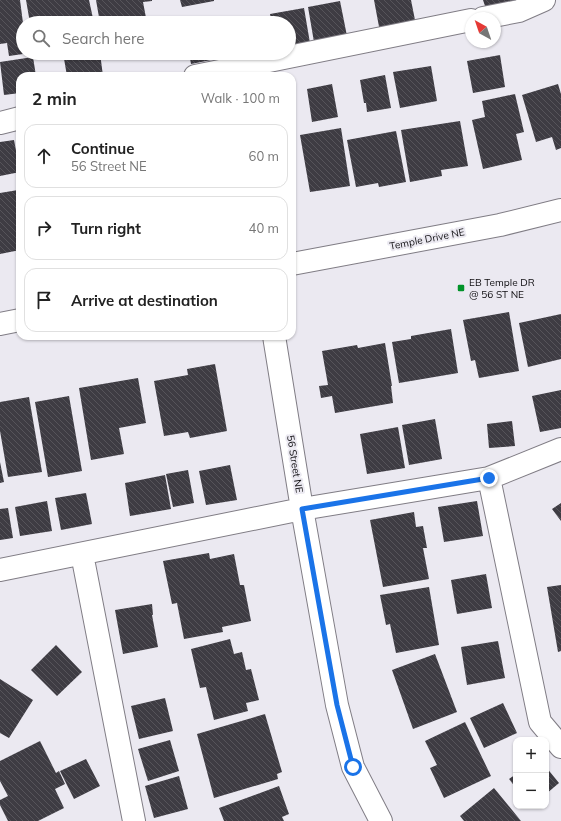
<!DOCTYPE html>
<html lang="en">
<head>
<meta charset="utf-8">
<style>
  :root { --surface:#fff; --page:#f2f2f2; --text:#222; --muted:#767676; --line:#e0e0e0 }
  body { margin:0; font-family:Mulish,sans-serif; background:var(--page); color:var(--text) }
  .controls { position:absolute; right:12px; bottom:12px; display:grid; overflow:hidden; border-radius:8px; box-shadow:0 1px 3px #0004 }
  .controls button { width:36px; height:36px; display:grid; place-items:center; padding:0; border:0; border-bottom:1px solid var(--line); background:var(--surface); color:var(--text); font:20px sans-serif }
  .compass { position:absolute; left:465px; top:12px; width:36px; height:36px; border-radius:50%; background:var(--surface); box-shadow:0 1px 3px #0004; rotate:320deg }
  .stop { position:absolute; width:12px; height:12px; margin:-9px; border:3px solid #1a73e8; border-radius:50%; background:#fff }
  .stop.end { background:#1a73e8; border-color:#fff; box-shadow:0 1px 4px #0008 }
  .list { margin:0; padding:0; list-style:none }
  h2 { display:flex; justify-content:space-between; align-items:center; height:52px; margin:0; padding:0 16px; font-size:17px }
  h2 small { font-size:13px; font-weight:400; color:var(--muted) }
  .list li { display:grid; grid-template-columns:26px 1fr auto; gap:12px; align-items:center; box-sizing:border-box; height:64px; margin:0 8px 8px; padding:0 8px; border:1px solid var(--line); border-radius:12px }
  .list b { display:block; font-size:15px; white-space:nowrap }
  .list p { margin:0; font-size:13px; white-space:nowrap; color:var(--muted) }
  .list em { font-size:13px; font-style:normal; color:var(--muted) }
  .icon { flex:none; width:22px; height:22px; fill:none; stroke:currentColor; stroke-width:2; stroke-linecap:round; stroke-linejoin:round }
  .map { position:relative; flex:none; width:561px; height:821px; overflow:hidden }
  .search { position:absolute; background:var(--surface); box-shadow:0 1px 3px #0004; left:16px; top:16px; width:280px; height:44px; display:flex; align-items:center; gap:10px; box-sizing:border-box; padding:0 14px; border-radius:22px; color:var(--muted); font-size:15px }
  .panel { position:absolute; background:var(--surface); box-shadow:0 1px 3px #0004; left:16px; top:72px; width:280px; height:268px; border-radius:12px }
  .map>svg:first-child { display:block }
  .building { fill:url(#building-back-hatch) }
  .lines { fill:none; stroke-linecap:round; stroke-linejoin:round }
  .minor-casing { stroke:#807d85; stroke-width:24 }
  .minor { stroke:#fff; stroke-width:22 }
  .route { stroke:#1a73e8; stroke-width:5 }
  .poi-dot { fill:#019329; stroke:#ebe9f1; stroke-width:1.5 }
  .labels { text-anchor:middle; dominant-baseline:central; stroke-width:4; stroke-linejoin:round; paint-order:stroke }
  .street-label { font-size:10px; fill:#0e0d10; stroke:#ebe9f1 }
  .poi-label { font-size:10px; fill:#0e0d10; stroke:#ebe9f1; text-anchor:start }
</style>
</head>
<body>
<div class="map">
<svg width="561" height="821" viewBox="0 0 561 821">
  <defs>
    <pattern id="building-back-hatch" width="6" height="6" patternUnits="userSpaceOnUse"><rect width="6" height="6" fill="#3e3c43"/><path d="M-1 5l2 2M0 0l6 6M5-1l2 2" fill="none" stroke="#56545a"/></pattern>
  </defs>
  <rect width="100%" height="100%" fill="#ebe9f1"/>
  <path class="building" d="M0,0H20L23,23V54L9,56L7,43L0,44Z
    M26,0H89L94,23H30Z
    M96,0H152V1L143,2L147,23H100Z
    M180,0H214V1L182,7Z
    M374,0H411L416,25L380,32Z
    M483,0H522L487,12Z
    M340,1L347,36L314,42L308,7Z
    M304,8L310,43L289,47V23H272L270,14Z
    M63,53H100L103,76H67Z
    M189,53H220L221,58L191,64Z
    M500,55L505,87L473,93L467,61Z
    M33,57L36,76H20V93L4,95L0,62Z
    M431,66L437,101L400,108L393,72Z
    M385,75L391,108L367,112L366,103H364L360,80Z
    M332,84L338,117L312,122L307,89Z
    M558,84L561,94V148L556,150L552,137L536,142L522,95Z
    M515,94L524,132L516,134L522,160L483,169L472,120L485,117L482,101Z
    M460,121L468,166L441,170L442,176L410,182L401,130Z
    M341,128L350,186L310,192L300,135Z
    M396,131L406,182L379,187L378,183L356,187L347,140Z
    M14,140L20,172L0,176V142Z
    M18,190L20,201V250L0,254V193Z
    M509,312L519,371L479,378L475,360L471,361L463,320Z
    M561,314V359L528,367L519,323Z
    M451,329L458,373L399,383L392,342L411,339V336Z
    M385,343L392,386H391L393,403L335,413L332,396L321,398L319,386L328,385L322,351L357,345L358,348Z
    M215,364L227,431L190,438L188,432L164,436L154,381L188,375L187,369Z
    M138,378L146,423L119,428L124,454L91,460L79,388Z
    M561,390V428L540,432L532,396Z
    M69,396L82,471L48,477L35,402Z
    M29,397L42,472L8,477L0,431V402Z
    M435,419L442,459L409,465L402,425Z
    M512,421L515,446L489,448L487,424Z
    M398,427L405,468L367,474L360,434Z
    M0,462L4,482L0,483Z
    M230,465L237,500L206,505L199,471Z
    M188,470L194,503L173,507L166,474Z
    M165,475L171,509L130,516L125,483Z
    M86,493L92,524L61,530L55,498Z
    M47,501L52,531L20,536L15,507Z
    M477,501L483,536L444,542L438,507Z
    M561,503V521L552,509Z
    M8,508L13,538L0,540V509Z
    M414,512L416,527L423,526L427,548H423L429,579L383,587L370,520Z
    M209,553L210,559L234,554L240,585H244L251,621L222,627L223,632L184,639L177,603L172,604L163,561Z
    M486,574L492,608L457,614L451,580Z
    M561,585V651L558,652L547,587Z
    M429,587L439,645L396,653L390,624L386,625L380,595Z
    M152,604L153,615H152L158,647L123,654L115,610Z
    M230,639L234,654L242,652L246,670L251,669L259,700L246,703L248,711L214,720L206,687L200,688L191,649Z
    M498,641L505,678L467,685L461,647Z
    M56,645L82,672L57,696L31,670Z
    M435,654L457,712L413,729L392,670Z
    M0,679L33,700L9,738L0,733Z
    M165,698L173,731L139,739L131,706Z
    M503,703L517,733L484,748L470,718Z
    M265,714L282,772L277,774L278,779L214,798L197,734Z
    M465,722L491,776L444,798L430,768L437,765L425,741Z
    M170,740L179,771L148,781L138,749Z
    M40,741L56,773L59,771L65,784L55,789L64,808L38,821H8L0,805V800L8,796L0,781V761Z
    M86,759L100,786L74,799L60,771Z
    M546,767L559,783L546,794Z
    M516,774V788L509,779Z
    M179,776L188,809L154,818L145,786Z
    M279,786L289,814L282,817L284,821H224L219,808Z
    M494,788L521,821H464L460,816Z"/>
  <g class="lines">
    <defs>
      <path id="minor" d="M483,18L519,11L544,0
        M195,76L471,20
        M0,123L20,118
        M292,264L500,225L561,210
        M0,324L20,320
        M274,336L302,509L337,705L353,767L381,821
        M489,478L540,722L561,747
        M82,554L134,821
        M0,570L302,509L489,478L561,449"/>
    </defs>
    <use href="#minor" class="minor-casing"/>
    <use href="#minor" class="minor"/>
  </g>
  <g class="lines">
    <path class="route" d="M353,767L337,705L302,509L489,478"/>
  </g>
  <rect class="poi-dot" x="457" y="284" width="8" height="8" rx="2"/>
  <g class="labels">
    <g class="street-label">
      <text transform="translate(427 239) rotate(-11)">Temple Drive NE</text>
      <text transform="translate(295 464) rotate(81)">56 Street NE</text>
    </g>
    <g class="poi-label">
      <text x="469" y="282">EB Temple DR<tspan x="469" dy="12">@ 56 ST NE</tspan></text>
    </g>
  </g>
</svg>
<div class="controls">
<button>+</button>
<button>−</button>
</div>
<svg class="compass" viewBox="-18 -18 36 36"><path d="M0-13l5 13h-10z" fill="#e53935"/><path d="M0 13l5-13h-10z" fill="#767676"/></svg>
<div class="stop" style="left:353px;top:767px"></div>
<div class="stop end" style="left:489px;top:478px"></div>
<div class="search"><svg class="icon" aria-label="search" viewBox="0 0 24 24"><circle cx="10" cy="10" r="6"/><path d="M15 15l6 6"/></svg>Search here</div>
<section class="panel">
<h2>2 min<small>Walk · 100 m</small></h2>
<ul class="list">
<li><svg class="icon" aria-label="ahead" viewBox="0 0 24 24"><path d="M12 20V5M6 11l6-6 6 6"/></svg><div><b>Continue</b><p>56 Street NE</p></div><em>60 m</em></li>
<li><svg class="icon" aria-label="right" viewBox="0 0 24 24"><path d="M7 20v-9h11M14 6l5 5-5 5"/></svg><div><b>Turn right</b></div><em>40 m</em></li>
<li><svg class="icon" aria-label="arrive" viewBox="0 0 24 24"><path d="M6 21V4h12l-3 4 3 4H6"/></svg><div><b>Arrive at destination</b></div></li>
</ul>
</section>
</div>
</body>
</html>
